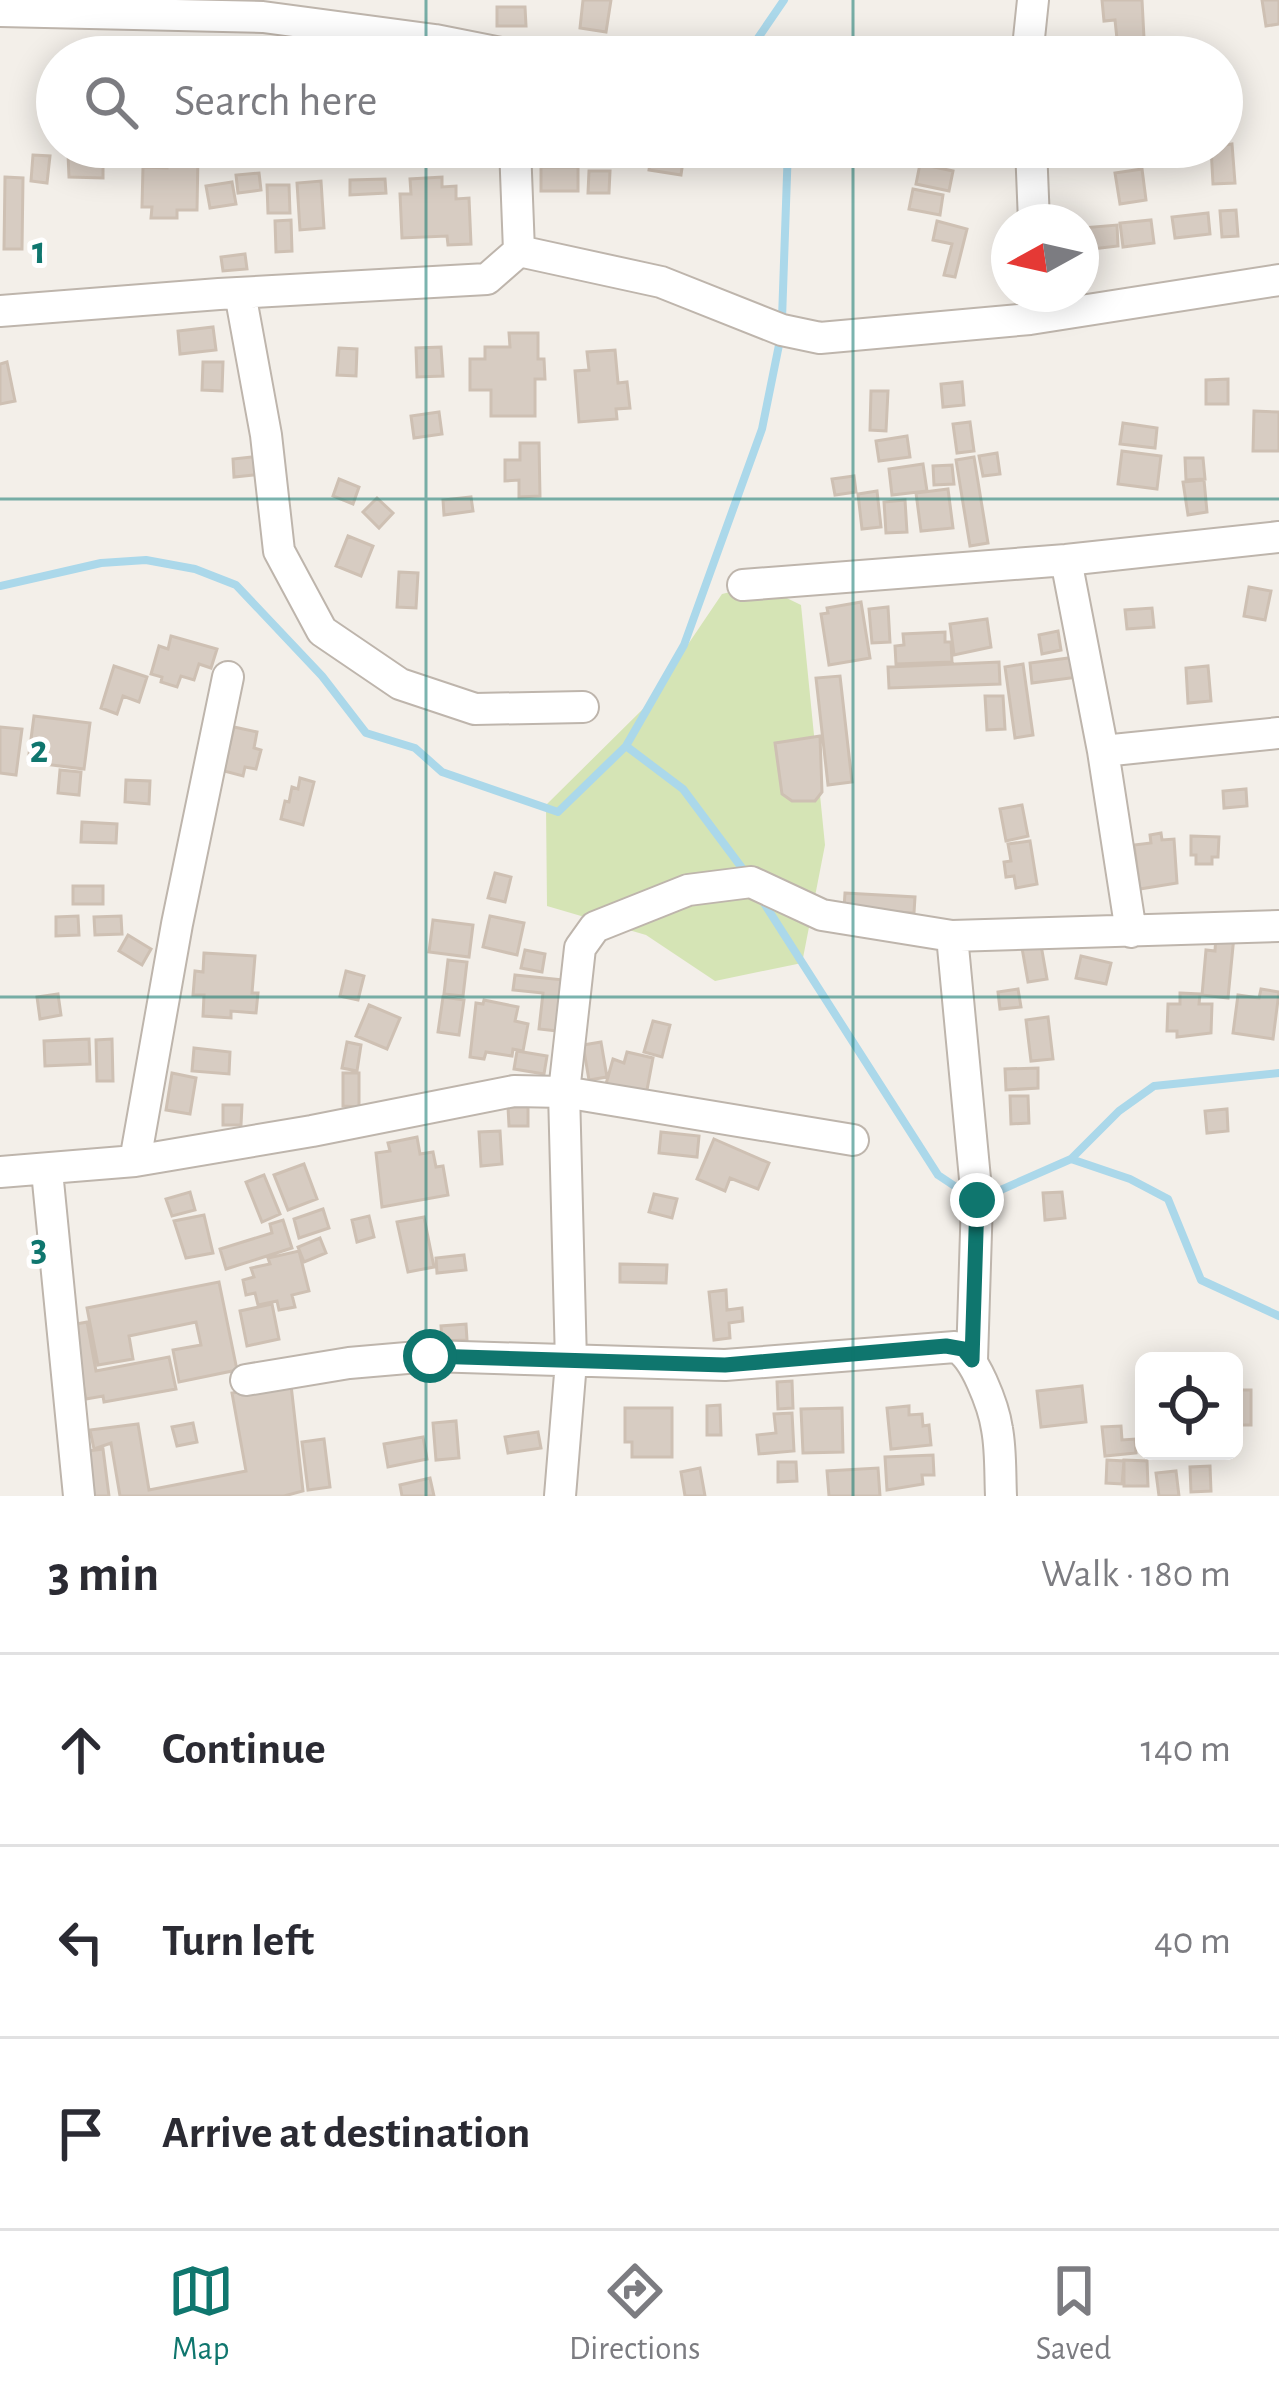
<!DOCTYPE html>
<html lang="en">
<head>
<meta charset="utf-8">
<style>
  :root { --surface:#fff; --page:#f7f7f7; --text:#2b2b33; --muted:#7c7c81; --line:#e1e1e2; --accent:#0f766e }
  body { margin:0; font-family:"Alegreya Sans",sans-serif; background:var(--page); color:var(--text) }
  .controls { position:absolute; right:36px; bottom:36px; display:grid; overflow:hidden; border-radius:18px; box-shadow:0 6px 30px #0003 }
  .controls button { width:108px; height:108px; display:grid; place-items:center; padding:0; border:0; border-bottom:3px solid var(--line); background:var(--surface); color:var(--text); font:60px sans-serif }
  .compass { position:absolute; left:991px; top:204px; width:108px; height:108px; border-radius:50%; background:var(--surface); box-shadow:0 6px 30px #0003; rotate:262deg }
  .stop { position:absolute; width:36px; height:36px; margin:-27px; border:9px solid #0f766e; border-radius:50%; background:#fff }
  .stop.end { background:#0f766e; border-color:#fff; box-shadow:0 3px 12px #0008 }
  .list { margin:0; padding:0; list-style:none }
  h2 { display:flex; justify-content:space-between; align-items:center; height:156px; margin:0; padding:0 48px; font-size:51px }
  h2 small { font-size:39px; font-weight:400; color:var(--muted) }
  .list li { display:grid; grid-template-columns:78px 1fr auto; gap:36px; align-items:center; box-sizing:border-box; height:192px; padding:0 48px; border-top:3px solid var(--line) }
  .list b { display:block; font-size:45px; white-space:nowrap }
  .list em { font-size:39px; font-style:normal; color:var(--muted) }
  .icon { flex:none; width:66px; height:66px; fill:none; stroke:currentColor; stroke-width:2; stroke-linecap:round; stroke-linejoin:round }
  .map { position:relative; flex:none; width:1279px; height:1496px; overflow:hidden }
  .search { position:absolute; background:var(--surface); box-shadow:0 6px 30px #0003; left:36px; right:36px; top:36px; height:132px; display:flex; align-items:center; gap:30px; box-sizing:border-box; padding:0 42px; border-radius:66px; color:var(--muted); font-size:45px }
  .sheet { height:732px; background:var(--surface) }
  nav { display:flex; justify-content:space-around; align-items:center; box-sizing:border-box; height:168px; border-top:3px solid var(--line); background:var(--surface); font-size:33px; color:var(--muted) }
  nav a { display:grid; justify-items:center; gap:6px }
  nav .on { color:var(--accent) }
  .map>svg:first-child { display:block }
  .green { fill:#d5e4b5 }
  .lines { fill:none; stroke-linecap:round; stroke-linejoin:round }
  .stream { stroke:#abd8ea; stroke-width:8 }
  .building { fill:#d7ccc2; stroke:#cec0b3; stroke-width:3 }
  .minor-casing { stroke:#beb5ac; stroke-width:34 }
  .minor { stroke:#fff; stroke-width:30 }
  .route { stroke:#0f766e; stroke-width:15 }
  .grid { fill:none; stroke:#0f766e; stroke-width:3; stroke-opacity:0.55 }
  .grid-label { font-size:39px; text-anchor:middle; font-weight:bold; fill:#0f766e; stroke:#fff; stroke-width:10; stroke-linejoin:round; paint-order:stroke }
</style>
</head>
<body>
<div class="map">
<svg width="1279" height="1496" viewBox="0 0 1279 1496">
  <rect width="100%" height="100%" fill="#f3efe9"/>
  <path class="green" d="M760,585L801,605L825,845L802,963L715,981L646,935L547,906L546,805L647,705L722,594Z"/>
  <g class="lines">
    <path class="stream" d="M758,57V38L784,0
      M782,319L788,147
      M0,586L101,563L146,560L195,569L236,585L322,676L366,733L415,748L442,772L558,812L626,746L684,645L762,429L780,340
      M626,746L683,789L745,872
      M762,900L938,1175L968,1195
      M1071,1159L1130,1179L1168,1199L1201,1280L1279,1316
      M987,1196L1071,1159L1119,1111L1154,1086L1279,1073"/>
  </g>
  <path class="building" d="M583,0H611L606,32L580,28Z
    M1102,0H1142L1144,38L1117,39L1115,20L1104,21Z
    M1262,0H1279V24L1266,26Z
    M497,7H525L526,26H497Z
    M1232,144L1235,183L1213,184L1211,147Z
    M368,147H389V165H368Z
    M652,147H685L681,175L649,170Z
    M68,154H103V178L69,177Z
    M33,155L50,156L47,183L31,181Z
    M167,155L198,156L197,210H177V218H151L152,207H142L143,167L167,168Z
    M920,164L953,171L949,191L916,184Z
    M541,167H578V191H541Z
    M1142,169L1146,200L1120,204L1115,173Z
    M589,171H610L609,193H588Z
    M259,173L261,190L238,193L236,175Z
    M5,177L23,178L22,249H4Z
    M442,177V187L456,186V199L469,198L471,244L448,245L447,236L402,238L400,194H411L410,179Z
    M385,179L386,193L350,195V180Z
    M321,181L324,228L300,230L297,183Z
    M232,182L236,204L210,208L206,186Z
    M267,185H289L290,213H268Z
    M913,189L943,195L940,215L909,209Z
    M1236,210L1238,236L1222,237L1220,211Z
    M1208,213L1210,234L1175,238L1172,217Z
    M291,220L292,251L276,252L275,221Z
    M1151,220L1154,243L1123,247L1120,223Z
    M937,221L967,229L955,277L944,275L952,244L933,240Z
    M1117,225L1118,246L1083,250L1081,228Z
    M245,254L247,269L223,271L221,257Z
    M213,327L216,350L180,354L178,331Z
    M509,333H538V359H544L545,379H535V416H491V390H470V359H485V347H510Z
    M441,347L443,376L417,377L416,348Z
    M339,348L357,349L356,376L337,375Z
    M615,350L618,383L627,382L630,408L616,409L617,419L579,422L575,371L589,370L587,352Z
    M7,362L15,401L0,404V364Z
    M203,362H223L222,391L202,390Z
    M1228,379V404H1206V380Z
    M962,382L964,405L943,407L941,384Z
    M871,391H888L886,431L870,430Z
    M1254,411L1279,412V451H1253Z
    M439,412L442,434L414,438L411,416Z
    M970,422L974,451L957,453L953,424Z
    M1123,423L1157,428L1155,448L1120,444Z
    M907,436L910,457L879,461L876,441Z
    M520,443H539L540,496L519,497V480L505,481V460H520Z
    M1122,451L1161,456L1157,489L1118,484Z
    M997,453L1000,474L983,476L979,456Z
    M261,456L263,474L234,477L233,459Z
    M974,457L988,543L970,546L956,460Z
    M1185,458H1203L1205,479L1186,480Z
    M923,464L927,491L892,495L889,469Z
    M952,465L954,484L934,485L933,466Z
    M854,476L856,492L835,495L832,479Z
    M339,479L359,487L353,504L333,496Z
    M1204,480L1207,512L1188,515L1183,482Z
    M948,489L953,528L921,531L916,493Z
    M877,491L881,527L862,529L858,494Z
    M471,497L473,511L444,515L443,500Z
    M377,498L393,513L379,528L363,512Z
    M905,500L907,532L886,533L884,502Z
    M348,536L373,546L361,576L336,566Z
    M399,572L418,573L416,608L397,607Z
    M1249,587L1271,591L1265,620L1244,616Z
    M861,602L870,658L829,665L821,614L828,613L827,608Z
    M888,607L890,642L872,643L869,609Z
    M1152,608L1154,627L1127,629L1125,610Z
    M987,619L991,647L954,655L950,624Z
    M1058,631L1061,650L1042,654L1039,635Z
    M945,632V642H951L952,662L896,664L895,646L904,645L903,634Z
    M171,636L217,649L211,668L199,664L194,680L181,676L177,687L161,682L162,677L151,674L159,646L168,649Z
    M1076,657L1078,677L1032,683L1030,663Z
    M999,662L1000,684L889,688L888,667Z
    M1023,664L1033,735L1015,738L1005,667Z
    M114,666L147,677L139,702L123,696L117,714L101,708Z
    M1208,666L1211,701L1188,703L1186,668Z
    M840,676L852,782L828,785L816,678Z
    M985,696H1003L1005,729L987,730Z
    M34,716L90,723L84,769L28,762Z
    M0,727L22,729L16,775L0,773Z
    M234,727L257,732L254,748L261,750L256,769L245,767L243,776L224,771Z
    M820,736L822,792L815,801H792L782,794L775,743Z
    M60,770L81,772L79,795L58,793Z
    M300,778L314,782L303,825L281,819L285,801L289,802L292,787L298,789Z
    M126,780L150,781L149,804L125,802Z
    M1246,789L1247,806L1224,808L1223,791Z
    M1022,805L1028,836L1006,841L1000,809Z
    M82,822L117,824L116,843L81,842Z
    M1161,833L1162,840L1174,839L1177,883L1140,889L1134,845L1151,843L1150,835Z
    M1191,836L1219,837L1218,857H1212V864H1196V855H1191Z
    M1030,841L1037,884L1016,888L1014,876L1006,877L1004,862L1011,861L1008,844Z
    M495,873L511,877L505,902L488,898Z
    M73,886H103V904H73Z
    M845,893L915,897L914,913L844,909Z
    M78,916L79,935L56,936V917Z
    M121,916L122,934L95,935L94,917Z
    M490,916L524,923L517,955L483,947Z
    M433,920L473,925L469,957L429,952Z
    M1216,934L1234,936L1228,998L1202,995L1206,950L1215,951Z
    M128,935L151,949L142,965L119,951Z
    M1041,945L1047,979L1028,982L1022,948Z
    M525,950L545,954L542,972L521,968Z
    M204,953L255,956L252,993H258L256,1013L231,1011V1018L203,1016L204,995H193L195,971L203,972Z
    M1081,956L1111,963L1106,984L1076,978Z
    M448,960L467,962L463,996L444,994Z
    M346,971L364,976L358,1000L340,996Z
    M515,975L564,980L558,1031L539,1029L543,993L513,990Z
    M1018,989L1021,1007L1000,1009L998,992Z
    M1261,989L1279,992L1273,1039L1233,1033L1238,995L1259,998Z
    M1180,993L1200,994L1199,1004H1212L1211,1033L1177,1037V1031H1167L1168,1004H1180Z
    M58,994L61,1015L40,1019L37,997Z
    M443,997L464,1000L459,1035L438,1032Z
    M484,1000L518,1007L515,1021L528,1024L523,1051L513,1049L512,1056L486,1052L484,1059L470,1057L476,1003L483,1004Z
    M369,1005L400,1018L387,1049L356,1036Z
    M1048,1017L1053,1059L1031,1061L1026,1020Z
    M653,1021L670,1025L662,1057L644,1052Z
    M89,1039L90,1064L45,1066L44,1041Z
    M112,1039L113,1081H97L96,1040Z
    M347,1042L361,1045L357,1071L342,1068Z
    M601,1042L607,1077L589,1080L583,1045Z
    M194,1048L230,1052L229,1074L192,1071Z
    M517,1051L547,1056L544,1074L514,1069Z
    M627,1052L653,1058L646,1095L606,1084L613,1059L624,1063Z
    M1038,1068V1088L1006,1090L1005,1069Z
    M172,1073L196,1078L190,1114L166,1110Z
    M343,1073H359V1107L343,1106Z
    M1010,1096H1028L1029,1123L1011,1124Z
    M223,1105H242L241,1125H223Z
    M508,1107H528V1126H509Z
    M1227,1109L1228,1131L1207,1133L1205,1111Z
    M500,1131L502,1164L481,1166L479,1132Z
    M661,1132L699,1136L697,1157L659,1153Z
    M417,1137L420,1154L433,1152L436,1167L443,1166L448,1195L382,1207L376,1153L390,1151L388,1143Z
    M714,1139L769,1163L758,1189L730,1178L725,1191L697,1179Z
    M304,1164L317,1199L288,1210L274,1175Z
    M264,1175L280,1214L262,1222L246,1182Z
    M190,1192L195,1210L172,1216L166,1199Z
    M1062,1192L1065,1218L1045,1220L1043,1193Z
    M654,1194L677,1199L672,1218L649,1212Z
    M323,1209L329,1228L299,1238L294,1219Z
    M204,1215L213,1253L186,1258L174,1221Z
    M369,1216L374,1237L357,1242L352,1220Z
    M424,1217L434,1267L408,1272L397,1222Z
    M283,1220L292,1248L226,1269L220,1249L272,1233L270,1224Z
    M320,1238L326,1253L304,1262L298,1247Z
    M299,1251L309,1291L292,1295L295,1307L279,1310L277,1301L258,1305L255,1293L246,1295L243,1280L254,1277L251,1268L270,1264L268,1258Z
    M464,1255L466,1270L437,1273L436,1258Z
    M620,1264L667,1265L666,1283L620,1282Z
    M219,1282L237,1370L179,1382L173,1350L201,1345L196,1322L129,1336L133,1359L98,1365L87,1308Z
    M726,1290L727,1310L742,1308L743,1321L729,1323L730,1338L714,1340L709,1292Z
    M272,1304L279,1339L247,1346L240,1311Z
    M87,1322L96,1371L169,1357L176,1389L104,1402L103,1396L86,1399L71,1325Z
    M466,1324L467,1340L442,1341L441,1326Z
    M792,1381L793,1408L778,1409L777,1382Z
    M291,1385L303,1491L284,1496H120L111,1443L94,1449L90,1430L138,1424L149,1490L246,1471L232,1393Z
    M1082,1386L1086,1422L1041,1427L1037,1391Z
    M1234,1390H1251V1425H1234Z
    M720,1405L721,1435H707V1406Z
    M909,1406V1415L922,1414L923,1426L929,1425L931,1445L891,1449L887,1408Z
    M625,1408H672V1457H632V1442H625Z
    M842,1408L843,1452L803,1453L801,1409Z
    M792,1413L794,1451L759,1454L757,1435L776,1433L774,1414Z
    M456,1421L459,1458L436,1460L433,1423Z
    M193,1423L197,1442L177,1446L172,1427Z
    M1121,1426L1122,1440L1135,1439L1136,1453L1105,1456L1102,1427Z
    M538,1432L541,1448L508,1453L505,1437Z
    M423,1437L427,1459L388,1467L384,1444Z
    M324,1439L330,1487L308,1490L302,1442Z
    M103,1449L109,1496H94L88,1451Z
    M933,1455L934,1475H922L923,1484L887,1490L885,1457Z
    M1107,1460L1124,1461L1122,1484L1106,1483Z
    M1124,1460L1147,1461L1148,1486H1124Z
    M778,1462H796L797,1481L778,1482Z
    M1210,1466L1211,1491L1191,1492L1190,1467Z
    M700,1468L705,1496H685L681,1472Z
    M878,1468L880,1496H829L827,1471Z
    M1176,1471L1179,1496H1159L1156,1473Z
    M430,1478L434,1496H402L400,1485Z"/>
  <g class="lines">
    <defs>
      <path id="minor" d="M0,11L263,17L435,40L521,57
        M1027,57L1033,0
        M1031,147L1034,222
        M519,251L661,282L782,330L820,338L1030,319L1279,280
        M240,293L266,435L279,551L322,631L400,684L475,709L583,707
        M0,311L219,294L487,279L519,251L515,147
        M1066,560L1103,751L1131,932
        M743,585L1066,560L1279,537
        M1103,751L1279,733
        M952,936L977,1200L972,1360
        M135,1161L177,924L228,677
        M47,1171L79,1496
        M0,1172L135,1161L312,1131L514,1091L564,1092L853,1140
        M246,1380L349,1363L430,1356L725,1365L955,1347C974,1352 994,1408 997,1429C1001,1450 1000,1474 1001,1496
        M560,1496L571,1362L564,1092L580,948L595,927L688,890L751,882L822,915L952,936L1279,926"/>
    </defs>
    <use href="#minor" class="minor-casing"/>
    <use href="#minor" class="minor"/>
  </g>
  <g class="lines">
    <path class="route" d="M430,1356L725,1365L946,1346L963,1349L972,1360L977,1200"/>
  </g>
  <path class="grid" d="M426,0V57M853,0V57M426,147V1496M853,147V1496M0,499H1279M0,997H1279"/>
  <g class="grid-label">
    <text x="39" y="263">1</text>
    <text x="39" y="762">2</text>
    <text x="39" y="1260">3</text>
  </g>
</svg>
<div class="controls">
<button><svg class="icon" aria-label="locate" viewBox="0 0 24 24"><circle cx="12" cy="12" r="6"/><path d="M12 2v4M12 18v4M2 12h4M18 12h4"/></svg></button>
</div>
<svg class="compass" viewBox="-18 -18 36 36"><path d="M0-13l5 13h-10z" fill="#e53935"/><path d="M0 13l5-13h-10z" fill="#7c7c81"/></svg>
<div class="stop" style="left:430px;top:1356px"></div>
<div class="stop end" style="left:977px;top:1200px"></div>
<div class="search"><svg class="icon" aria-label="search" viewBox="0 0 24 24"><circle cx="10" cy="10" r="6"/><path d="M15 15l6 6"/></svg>Search here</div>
</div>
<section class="sheet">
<h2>3 min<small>Walk · 180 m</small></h2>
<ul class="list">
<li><svg class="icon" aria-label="ahead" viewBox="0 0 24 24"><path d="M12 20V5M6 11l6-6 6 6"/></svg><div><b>Continue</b></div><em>140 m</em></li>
<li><svg class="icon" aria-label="left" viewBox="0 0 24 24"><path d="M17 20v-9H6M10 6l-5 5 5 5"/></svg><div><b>Turn left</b></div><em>40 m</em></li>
<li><svg class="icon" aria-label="arrive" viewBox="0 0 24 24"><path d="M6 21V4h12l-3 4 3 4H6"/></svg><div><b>Arrive at destination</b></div></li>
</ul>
</section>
<nav>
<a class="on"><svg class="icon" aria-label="map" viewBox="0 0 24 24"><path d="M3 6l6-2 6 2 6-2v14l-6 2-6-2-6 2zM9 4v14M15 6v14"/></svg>Map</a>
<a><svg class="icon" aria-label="directions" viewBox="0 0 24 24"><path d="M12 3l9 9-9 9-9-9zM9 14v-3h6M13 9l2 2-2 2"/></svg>Directions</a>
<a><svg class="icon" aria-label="saved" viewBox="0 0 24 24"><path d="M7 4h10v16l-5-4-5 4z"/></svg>Saved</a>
</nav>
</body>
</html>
